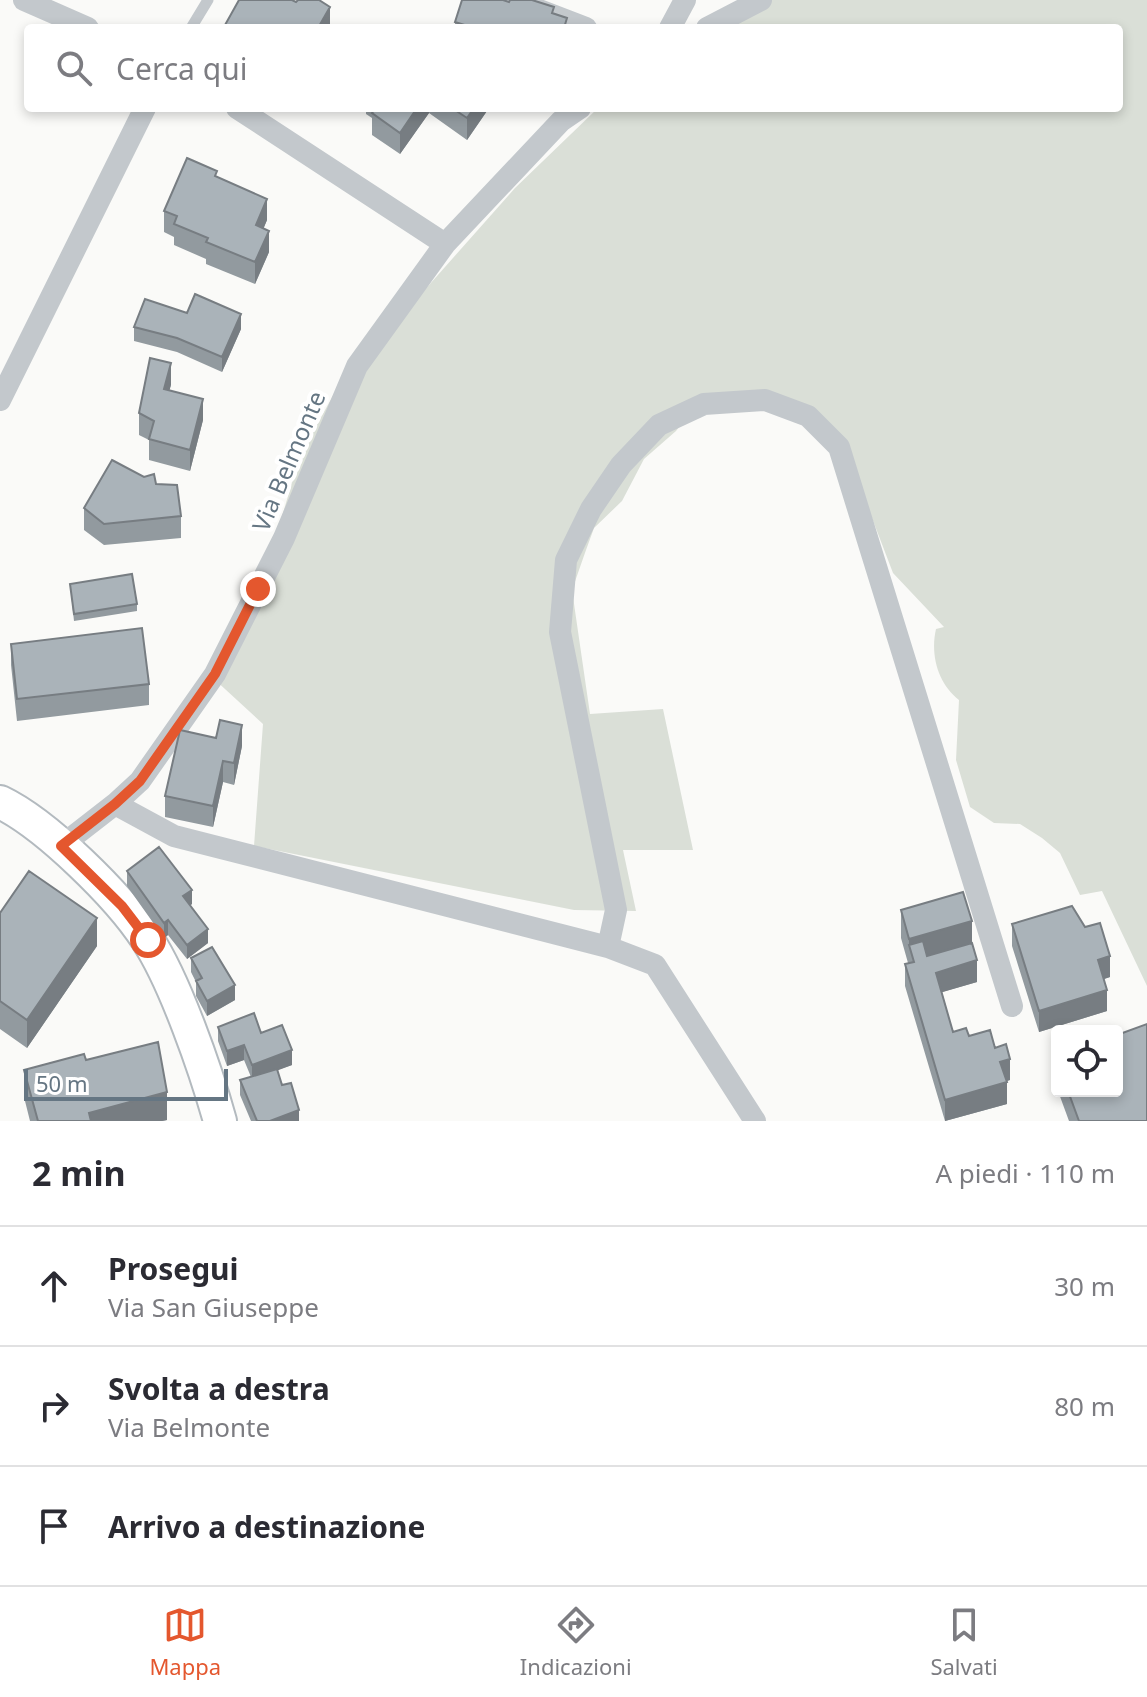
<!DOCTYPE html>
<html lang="it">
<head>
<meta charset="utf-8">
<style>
  :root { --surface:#fff; --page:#f2f2f3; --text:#2b2b33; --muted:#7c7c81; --line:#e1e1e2; --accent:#e4572e }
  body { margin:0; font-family:"Noto Sans",sans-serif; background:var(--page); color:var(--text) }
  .controls { position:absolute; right:24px; bottom:24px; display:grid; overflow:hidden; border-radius:8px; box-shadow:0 4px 12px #0003 }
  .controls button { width:72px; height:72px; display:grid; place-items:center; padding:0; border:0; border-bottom:2px solid var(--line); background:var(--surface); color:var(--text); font:40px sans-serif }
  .scale { position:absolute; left:24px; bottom:20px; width:204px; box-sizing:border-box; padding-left:8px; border:4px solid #657683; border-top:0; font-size:22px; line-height:28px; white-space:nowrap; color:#657683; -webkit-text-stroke:6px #fff; paint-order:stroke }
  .stop { position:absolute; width:24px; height:24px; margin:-18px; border:6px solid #e4572e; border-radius:50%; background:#fff }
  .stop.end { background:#e4572e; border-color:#fff; box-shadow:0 2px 8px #0008 }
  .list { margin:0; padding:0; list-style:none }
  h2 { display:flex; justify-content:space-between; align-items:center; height:104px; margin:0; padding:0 32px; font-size:34px }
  h2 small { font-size:26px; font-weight:400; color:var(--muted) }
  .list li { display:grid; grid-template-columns:52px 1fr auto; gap:24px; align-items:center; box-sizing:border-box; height:120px; padding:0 32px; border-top:2px solid var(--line) }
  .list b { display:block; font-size:30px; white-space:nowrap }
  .list p { margin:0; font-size:26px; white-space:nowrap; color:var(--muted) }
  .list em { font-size:26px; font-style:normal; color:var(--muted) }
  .icon { flex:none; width:44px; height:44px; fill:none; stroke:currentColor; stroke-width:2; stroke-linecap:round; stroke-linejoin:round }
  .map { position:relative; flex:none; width:1147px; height:1121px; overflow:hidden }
  .search { position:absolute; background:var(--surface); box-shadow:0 4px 12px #0003; left:24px; right:24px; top:24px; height:88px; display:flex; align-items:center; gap:20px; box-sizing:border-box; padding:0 28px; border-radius:8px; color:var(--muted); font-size:30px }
  .sheet { height:464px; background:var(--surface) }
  nav { display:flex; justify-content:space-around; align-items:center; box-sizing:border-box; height:112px; border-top:2px solid var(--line); background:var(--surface); font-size:22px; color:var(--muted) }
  nav a { display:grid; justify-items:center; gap:4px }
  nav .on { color:var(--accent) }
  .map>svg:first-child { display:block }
  .green { fill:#dadfd7 }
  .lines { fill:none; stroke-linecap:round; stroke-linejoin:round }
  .secondary-casing { stroke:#b3babf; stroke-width:36 }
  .lane { stroke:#c3c8cc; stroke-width:11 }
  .street { stroke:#c3c8cc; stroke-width:22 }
  .secondary { stroke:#fff; stroke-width:32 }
  .wall { fill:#929a9f }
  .shaded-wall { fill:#777d82 }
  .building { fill:#aab3b9; stroke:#777d82; stroke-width:2 }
  .route { stroke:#e4572e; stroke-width:10 }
  .labels { text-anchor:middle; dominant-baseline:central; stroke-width:8; stroke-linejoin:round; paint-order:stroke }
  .street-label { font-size:24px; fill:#657683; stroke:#fff }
</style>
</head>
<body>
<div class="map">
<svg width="1147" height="1121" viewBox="0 0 1147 1121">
  <rect width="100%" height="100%" fill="#fafaf8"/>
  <path class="green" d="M770,0H1147V986L1102,891L1080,895L1060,853L1042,838L1020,824L994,823L970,807L956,760L959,700C938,684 930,655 936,629L944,627L893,573L872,518L833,456L785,407L690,413L676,431L644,459L622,501L594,528L586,550L572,590L590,714L663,709L693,850H623L636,911L574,910L254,846L263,724L213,678L257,600L300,456L336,390L515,188L598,108H1119V28H712Z"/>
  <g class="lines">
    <defs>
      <path id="secondary" d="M0,802C46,824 119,896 147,939C175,981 206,1071 220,1121"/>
    </defs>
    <use href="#secondary" class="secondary-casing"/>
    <path class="lane" d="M191,28L208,0"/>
    <path class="street" d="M24,0L88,28
      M513,0L586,28
      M670,28L685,0
      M707,28L761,0
      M237,108L445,244
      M0,400L145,108
      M115,804L174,836L608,947L655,965L755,1121
      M61,846L115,804L140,781L215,674L284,538L357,366L445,244L561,121L580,108
      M608,947L616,910L560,632L566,560L591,509L621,465L659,425L704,404L765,400L808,416L839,447L1012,1006"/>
    <use href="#secondary" class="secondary"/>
  </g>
  <path class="wall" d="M554,13L567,28H455V22Z
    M366,108H489L467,140L429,113L400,154L372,135V118L366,114Z
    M217,177L267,220L263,229L269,252L255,284L206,264V259L174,245V237L164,232V211Z
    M134,327L241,329L222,372L177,352L134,341Z
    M171,385L169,390L203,420L190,471L149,460V440L139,435V413Z
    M156,484L181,516V538L104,545L84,530V508Z
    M70,584L137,604V611L74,621Z
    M11,644L149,684V705L17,721L11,665Z
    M242,746L234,785L223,782L213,827L165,817V796Z
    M127,871L192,904L190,905L208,943L187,959L168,935L164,938L127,886Z
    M901,910L972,943L977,982L942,992L953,1032L969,1036L995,1048L1010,1080L1006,1081L1007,1104L945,1121L905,986V964L908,963L901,938Z
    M0,913L97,946L27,1048L0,1029Z
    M1012,924L1110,977L1104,979L1107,1011L1039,1032L1012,946Z
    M191,958L235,1000L207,1016L196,996V982L191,972Z
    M218,1027L261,1033L292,1065L277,1070L282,1085L299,1121H251L240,1095V1080L251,1077L244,1060L227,1066L218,1041Z
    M1057,1056V1087L1056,1085V1057Z
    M86,1060L167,1120L162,1121H30L24,1097V1070Z
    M1058,1091H1117L1147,1121H1069Z"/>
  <path class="shaded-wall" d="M330,7V28H318Z
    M417,108H429V113L400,154V133Z
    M474,108H489L467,140V118Z
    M267,199V220L256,247V225Z
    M269,231V252L255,284V262Z
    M241,314V329L222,372V357Z
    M171,363V385L164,410V389Z
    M203,399V420L190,471V450Z
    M242,725V746L234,785V763Z
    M223,761V782L213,827V806Z
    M192,890V904L183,911V896Z
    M97,918V946L27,1048V1020Z
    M168,920V935L164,938V923Z
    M972,921V949L914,962L909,945V939Z
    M208,929V943L187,959V945Z
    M1110,956V977L1098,981V960Z
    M977,960V982L936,994V973Z
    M235,985V1000L207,1016V1001Z
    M1107,990V1011L1039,1032V1011Z
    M244,1045V1060L227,1066V1051Z
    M292,1050V1065L252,1080V1065Z
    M1010,1059V1080L1000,1083V1062Z
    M1007,1082V1104L945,1121V1100Z
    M167,1092V1120L162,1121H89V1113Z
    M299,1110V1121H270Z"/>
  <path class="building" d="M239,0H292L296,2L298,0H319L330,7L318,28H231L225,25Z
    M462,0H503L509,2L510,0H532L554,7L552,13L567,18L564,28H508L502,26V28H474L455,22Z
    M376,108H417L400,133L372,113Z
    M452,108H474L467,118Z
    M187,158L217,171L215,176L267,199L256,225L269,231L255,262L206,242L208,238L174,224L177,216L164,211Z
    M195,294L241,314L222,357L177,338L134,327L145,299L187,313Z
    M150,358L171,363L164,389L203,399L190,450L149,439L154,421L139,413Z
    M112,460L144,477L154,474L156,484L177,485L181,516L104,524L84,508Z
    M132,574L137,604L74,614L70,584Z
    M142,628L149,684L17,699L11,644Z
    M220,720L242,725L234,763L223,761L213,806L165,796L180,730L216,738Z
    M159,847L192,890L183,896L208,929L187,945L168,920L164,923L127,871Z
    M29,871L97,918L27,1020L0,1001V913Z
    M963,892L972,921L909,939L901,910Z
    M1072,906L1085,927L1100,923L1110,956L1098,960L1107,990L1039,1011L1012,924Z
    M923,941L927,956L972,943L977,960L936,973L953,1032L966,1028L969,1036L990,1030L995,1048L1006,1044L1010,1059L1000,1062L1007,1082L945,1100L905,964L914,962L909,945Z
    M212,947L235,985L207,1001L196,981L202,978L191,958Z
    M254,1013L261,1033L282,1025L292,1050L252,1065L244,1045L227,1051L218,1027Z
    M1147,1024V1121H1079L1068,1091H1117V1035Z
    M158,1042L167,1092L89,1113L91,1121H38L24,1070L84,1054L86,1060Z
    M277,1069L282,1085L291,1083L299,1110L270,1121H257L240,1080Z"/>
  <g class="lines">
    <path class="route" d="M148,940L122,906L61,846L115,804L140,781L215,674L258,589"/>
  </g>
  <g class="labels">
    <g class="street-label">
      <text transform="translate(288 461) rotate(-67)">Via Belmonte</text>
    </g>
  </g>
</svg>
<div class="controls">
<button><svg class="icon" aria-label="locate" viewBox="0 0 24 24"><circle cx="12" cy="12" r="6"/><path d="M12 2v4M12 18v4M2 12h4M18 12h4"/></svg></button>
</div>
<div class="scale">50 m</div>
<div class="stop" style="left:148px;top:940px"></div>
<div class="stop end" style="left:258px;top:589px"></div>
<div class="search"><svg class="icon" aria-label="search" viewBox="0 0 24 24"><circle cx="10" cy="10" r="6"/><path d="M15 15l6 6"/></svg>Cerca qui</div>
</div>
<section class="sheet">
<h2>2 min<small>A piedi · 110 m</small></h2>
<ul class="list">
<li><svg class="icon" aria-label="ahead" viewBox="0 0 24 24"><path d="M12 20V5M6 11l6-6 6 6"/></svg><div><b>Prosegui</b><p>Via San Giuseppe</p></div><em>30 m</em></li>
<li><svg class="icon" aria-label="right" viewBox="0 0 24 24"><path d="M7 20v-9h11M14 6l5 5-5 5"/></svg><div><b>Svolta a destra</b><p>Via Belmonte</p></div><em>80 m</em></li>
<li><svg class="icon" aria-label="arrive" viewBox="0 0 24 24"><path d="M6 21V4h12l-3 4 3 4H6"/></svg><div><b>Arrivo a destinazione</b></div></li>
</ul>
</section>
<nav>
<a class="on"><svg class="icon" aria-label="map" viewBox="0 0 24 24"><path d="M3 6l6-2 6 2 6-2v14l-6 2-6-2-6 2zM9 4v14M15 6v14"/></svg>Mappa</a>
<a><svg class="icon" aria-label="directions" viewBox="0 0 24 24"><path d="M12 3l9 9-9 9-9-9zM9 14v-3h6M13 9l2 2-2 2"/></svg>Indicazioni</a>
<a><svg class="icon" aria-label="saved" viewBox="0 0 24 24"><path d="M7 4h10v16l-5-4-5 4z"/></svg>Salvati</a>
</nav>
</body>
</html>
